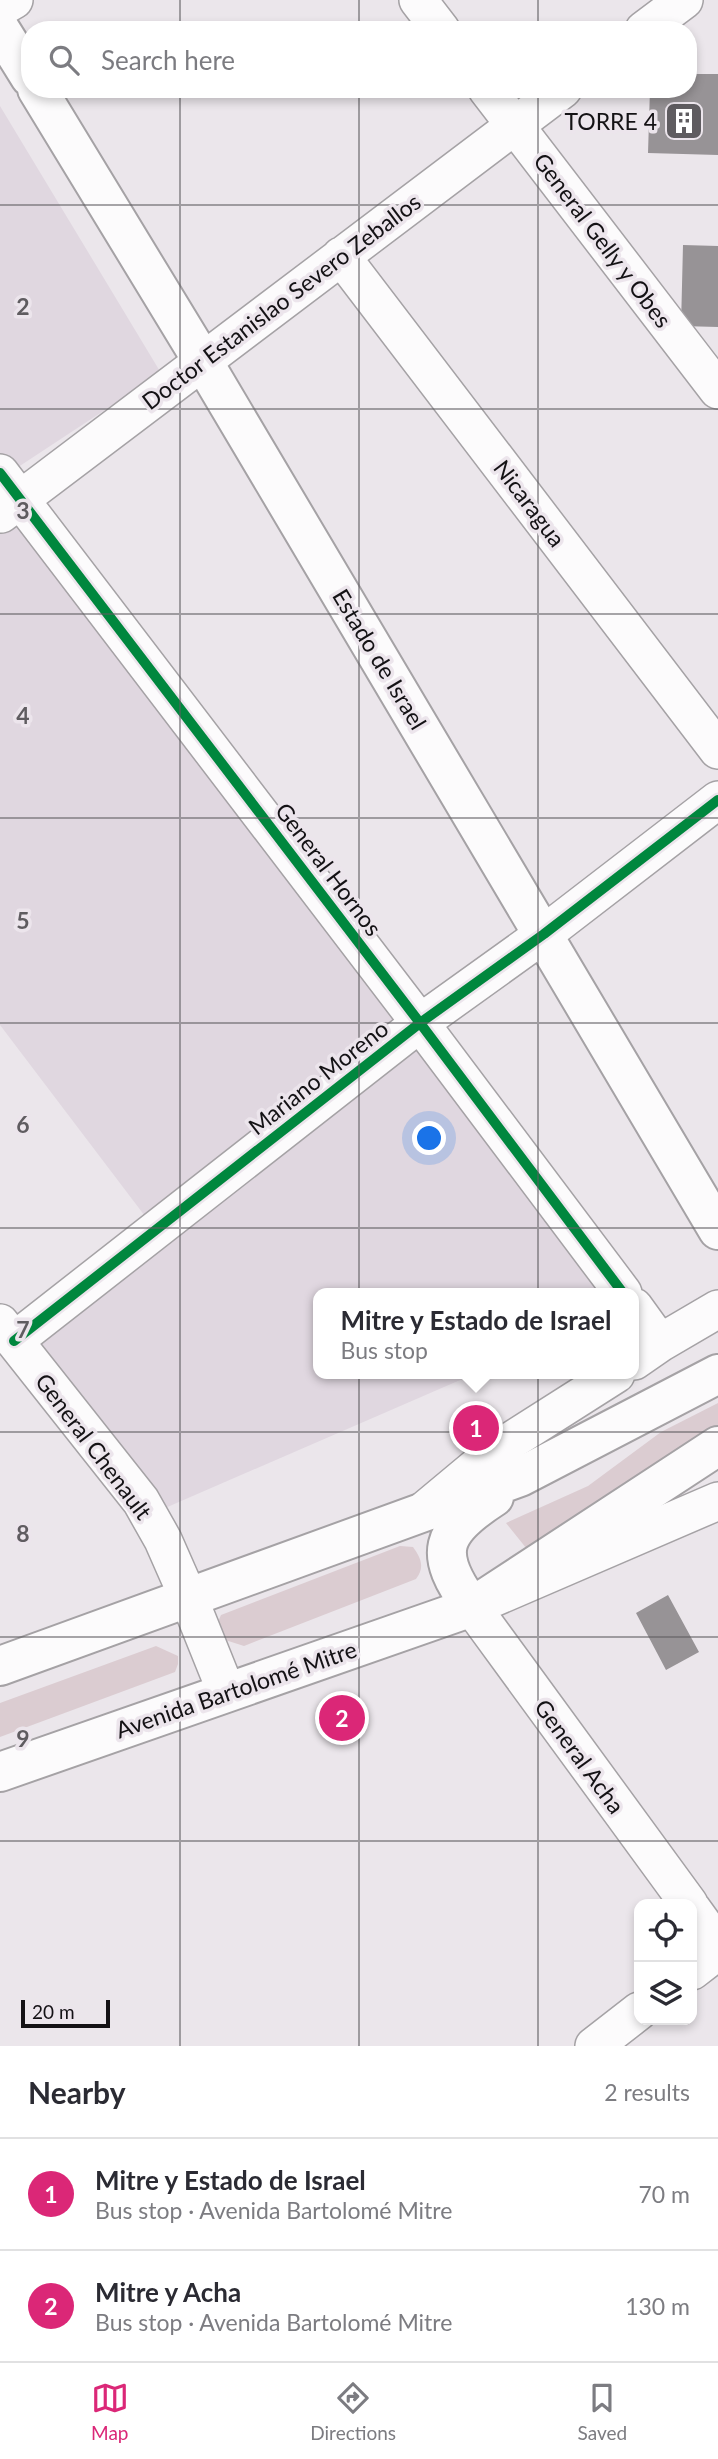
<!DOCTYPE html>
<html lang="en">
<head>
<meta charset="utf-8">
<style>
  :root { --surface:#fff; --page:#f2f2f3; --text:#2b2b33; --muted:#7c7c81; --line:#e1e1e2; --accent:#db2777 }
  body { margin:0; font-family:Lato,sans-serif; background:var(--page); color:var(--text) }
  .controls { position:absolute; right:21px; bottom:21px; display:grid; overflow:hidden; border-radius:14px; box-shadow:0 4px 10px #0003 }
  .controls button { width:63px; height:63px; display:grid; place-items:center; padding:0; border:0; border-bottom:2px solid var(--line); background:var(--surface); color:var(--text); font:35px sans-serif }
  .scale { position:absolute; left:21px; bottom:18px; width:89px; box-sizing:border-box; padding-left:7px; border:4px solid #141215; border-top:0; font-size:19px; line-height:24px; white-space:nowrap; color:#141215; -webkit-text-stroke:5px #ece5ec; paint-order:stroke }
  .you { position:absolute; left:430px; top:1139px; width:24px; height:24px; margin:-18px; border:5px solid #fff; border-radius:50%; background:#1a73e8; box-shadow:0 0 0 10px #1a73e833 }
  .badge { display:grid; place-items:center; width:46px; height:46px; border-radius:50%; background:var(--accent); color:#fff; font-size:23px; font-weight:700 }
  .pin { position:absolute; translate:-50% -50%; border:4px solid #fff; box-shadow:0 2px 7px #0006 }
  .popup { position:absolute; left:313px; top:1288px; width:326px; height:91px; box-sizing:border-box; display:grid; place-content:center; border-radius:14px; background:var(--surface); filter:drop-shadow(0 2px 5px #0005); font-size:23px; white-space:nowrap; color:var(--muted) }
  .popup b { font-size:26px; color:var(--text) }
  .popup::after { content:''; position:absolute; left:50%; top:100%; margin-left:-14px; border:14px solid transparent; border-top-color:var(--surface) }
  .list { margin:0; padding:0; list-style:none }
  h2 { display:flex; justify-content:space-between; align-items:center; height:91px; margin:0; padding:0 28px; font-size:30px }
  h2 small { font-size:23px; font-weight:400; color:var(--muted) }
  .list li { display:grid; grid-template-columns:46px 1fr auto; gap:21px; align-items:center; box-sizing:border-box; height:112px; padding:0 28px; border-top:2px solid var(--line) }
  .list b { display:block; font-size:26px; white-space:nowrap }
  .list p { margin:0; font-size:23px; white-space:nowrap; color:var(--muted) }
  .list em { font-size:23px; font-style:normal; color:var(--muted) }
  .icon { flex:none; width:38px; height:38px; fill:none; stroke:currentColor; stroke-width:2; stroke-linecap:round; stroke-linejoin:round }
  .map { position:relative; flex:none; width:718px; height:2046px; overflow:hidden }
  .search { position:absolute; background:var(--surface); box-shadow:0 4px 10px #0003; left:21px; right:21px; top:21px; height:77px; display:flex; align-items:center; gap:18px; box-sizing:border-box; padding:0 24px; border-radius:28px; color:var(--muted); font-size:26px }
  .sheet { height:315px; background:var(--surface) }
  nav { display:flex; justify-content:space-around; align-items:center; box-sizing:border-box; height:98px; border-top:2px solid var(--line); background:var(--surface); font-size:19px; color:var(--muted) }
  nav a { display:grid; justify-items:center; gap:4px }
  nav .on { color:var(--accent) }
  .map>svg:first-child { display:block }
  .built { fill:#e0d7e0 }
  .green { fill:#dbccd1 }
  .building { fill:#979396 }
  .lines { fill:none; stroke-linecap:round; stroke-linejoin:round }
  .minor-casing { stroke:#a5a2a5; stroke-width:40 }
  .major-casing { stroke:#a5a2a5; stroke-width:42 }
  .minor { stroke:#fcfbfc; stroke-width:37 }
  .major { stroke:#fcfbfc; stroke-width:38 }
  .cycleway-casing { stroke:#ece5ec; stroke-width:15 }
  .cycleway { stroke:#00873e; stroke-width:10 }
  .grid { fill:none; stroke:#5f5c60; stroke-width:2; stroke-opacity:0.55 }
  .labels { text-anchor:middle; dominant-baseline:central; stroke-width:7; stroke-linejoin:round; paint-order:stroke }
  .poi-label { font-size:23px; fill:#141215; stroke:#ece5ec; text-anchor:end }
  .street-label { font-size:23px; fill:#141215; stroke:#ece5ec }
  .grid-label { font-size:23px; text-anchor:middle; font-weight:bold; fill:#5f5c60; stroke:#ece5ec; stroke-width:7; stroke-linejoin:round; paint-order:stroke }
</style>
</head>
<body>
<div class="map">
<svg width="718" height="2046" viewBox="0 0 718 2046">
  <rect width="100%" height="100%" fill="#ebe6eb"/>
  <path class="built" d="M0,106L161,373L0,479Z
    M0,505L617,1293H318V1374H474L149,1515L24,1346L154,1228L0,1025Z"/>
  <path class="green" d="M718,1403V1431L535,1559L506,1523L588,1486L661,1432Z
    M400,1546L413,1547C421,1558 425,1567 416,1579L244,1646L219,1638L216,1626L221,1615Z
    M156,1646L178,1656V1664L175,1672L0,1737V1703Z"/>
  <path class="building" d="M688,74H718V155L648,153L650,89H688Z
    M683,245L718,246V327L681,326Z
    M668,1595L699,1652L666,1670L636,1613Z"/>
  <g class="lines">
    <defs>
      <path id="minor" d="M418,0L441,30
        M0,8L14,0
        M644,30L684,0
        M487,89L718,390
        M341,256L718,750
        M0,473L420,1023L623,1293
        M1,514L563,89
        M634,1307L660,1343
        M0,1323L141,1501L163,1540L189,1599L226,1691
        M14,1341L420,1023L544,934L718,800
        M634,1361L660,1343L718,1309
        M426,1509L498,1449L616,1374
        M689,1904L472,1607L718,1501
        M692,1909L718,1945
        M692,1971L718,1951
        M594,2046L639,2011"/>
      <path id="major" d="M0,29L30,77
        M37,89L202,360L718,1230
        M472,1607C432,1553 440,1532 494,1497
        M0,1666L520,1477L718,1374
        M0,1772L472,1607L718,1446"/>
    </defs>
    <use href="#minor" class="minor-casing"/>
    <use href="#major" class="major-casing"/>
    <use href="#minor" class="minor"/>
    <use href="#major" class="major"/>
    <defs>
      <path id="cycleway" d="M0,473L420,1023L623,1293
        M14,1341L420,1023L544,934L718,800"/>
    </defs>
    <use href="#cycleway" class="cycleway-casing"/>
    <use href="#cycleway" class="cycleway"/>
  </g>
  <path class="grid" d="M180,0V30M359,0V30M538,0V30M180,89V2046M359,89V2046M538,89V2046M0,205H718M0,409H718M0,614H718M0,818H718M0,1023H718M0,1228H718M0,1432H718M0,1637H718M0,1841H718"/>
  <defs>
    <symbol id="building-square" viewBox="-11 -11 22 22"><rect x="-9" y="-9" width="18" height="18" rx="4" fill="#5f5c60" stroke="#ece5ec"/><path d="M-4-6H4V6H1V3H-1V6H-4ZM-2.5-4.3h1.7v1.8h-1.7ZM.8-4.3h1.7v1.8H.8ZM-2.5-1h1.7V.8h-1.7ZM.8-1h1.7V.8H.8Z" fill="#fff"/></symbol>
  </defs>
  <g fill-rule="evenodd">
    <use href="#building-square" x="662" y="99" width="44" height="44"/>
  </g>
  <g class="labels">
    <g class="poi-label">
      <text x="657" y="121">TORRE 4</text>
    </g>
    <g class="street-label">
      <text transform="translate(603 240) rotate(53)">General Gelly y Obes</text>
      <text transform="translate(281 301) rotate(-37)">Doctor Estanislao Severo Zeballos</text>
      <text transform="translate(530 503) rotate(53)">Nicaragua</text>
      <text transform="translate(380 659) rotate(59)">Estado de Israel</text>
      <text transform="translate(329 869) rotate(53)">General Hornos</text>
      <text transform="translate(318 1077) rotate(-38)">Mariano Moreno</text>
      <text transform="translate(94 1446) rotate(53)">General Chenault</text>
      <text transform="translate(236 1689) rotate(-19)">Avenida Bartolomé Mitre</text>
      <text transform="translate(580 1756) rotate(54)">General Acha</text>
    </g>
  </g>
  <g class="grid-label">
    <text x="23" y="315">2</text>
    <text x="23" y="519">3</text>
    <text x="23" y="724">4</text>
    <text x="23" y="929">5</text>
    <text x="23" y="1133">6</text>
    <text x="23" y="1338">7</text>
    <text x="23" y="1542">8</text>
    <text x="23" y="1747">9</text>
  </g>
</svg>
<div class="controls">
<button><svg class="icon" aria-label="locate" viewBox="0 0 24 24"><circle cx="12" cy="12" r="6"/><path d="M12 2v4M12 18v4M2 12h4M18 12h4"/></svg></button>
<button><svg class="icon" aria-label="layers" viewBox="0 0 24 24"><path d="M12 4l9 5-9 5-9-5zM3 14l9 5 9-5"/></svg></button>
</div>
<div class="scale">20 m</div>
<div class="you"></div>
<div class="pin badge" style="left:476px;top:1428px">1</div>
<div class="popup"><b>Mitre y Estado de Israel</b>Bus stop</div>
<div class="pin badge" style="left:342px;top:1718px">2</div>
<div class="search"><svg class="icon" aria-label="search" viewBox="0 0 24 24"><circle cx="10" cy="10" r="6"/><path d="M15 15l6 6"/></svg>Search here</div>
</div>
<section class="sheet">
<h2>Nearby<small>2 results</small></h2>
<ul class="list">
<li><span class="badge">1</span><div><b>Mitre y Estado de Israel</b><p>Bus stop · Avenida Bartolomé Mitre</p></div><em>70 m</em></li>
<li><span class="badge">2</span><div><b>Mitre y Acha</b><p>Bus stop · Avenida Bartolomé Mitre</p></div><em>130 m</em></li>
</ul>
</section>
<nav>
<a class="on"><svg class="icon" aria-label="map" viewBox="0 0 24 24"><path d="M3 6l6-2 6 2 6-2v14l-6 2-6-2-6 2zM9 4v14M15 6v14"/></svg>Map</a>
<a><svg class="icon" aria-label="directions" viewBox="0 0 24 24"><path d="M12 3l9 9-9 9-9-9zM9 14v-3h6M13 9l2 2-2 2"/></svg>Directions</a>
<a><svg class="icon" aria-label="saved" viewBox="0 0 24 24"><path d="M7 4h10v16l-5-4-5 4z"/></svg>Saved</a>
</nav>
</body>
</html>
